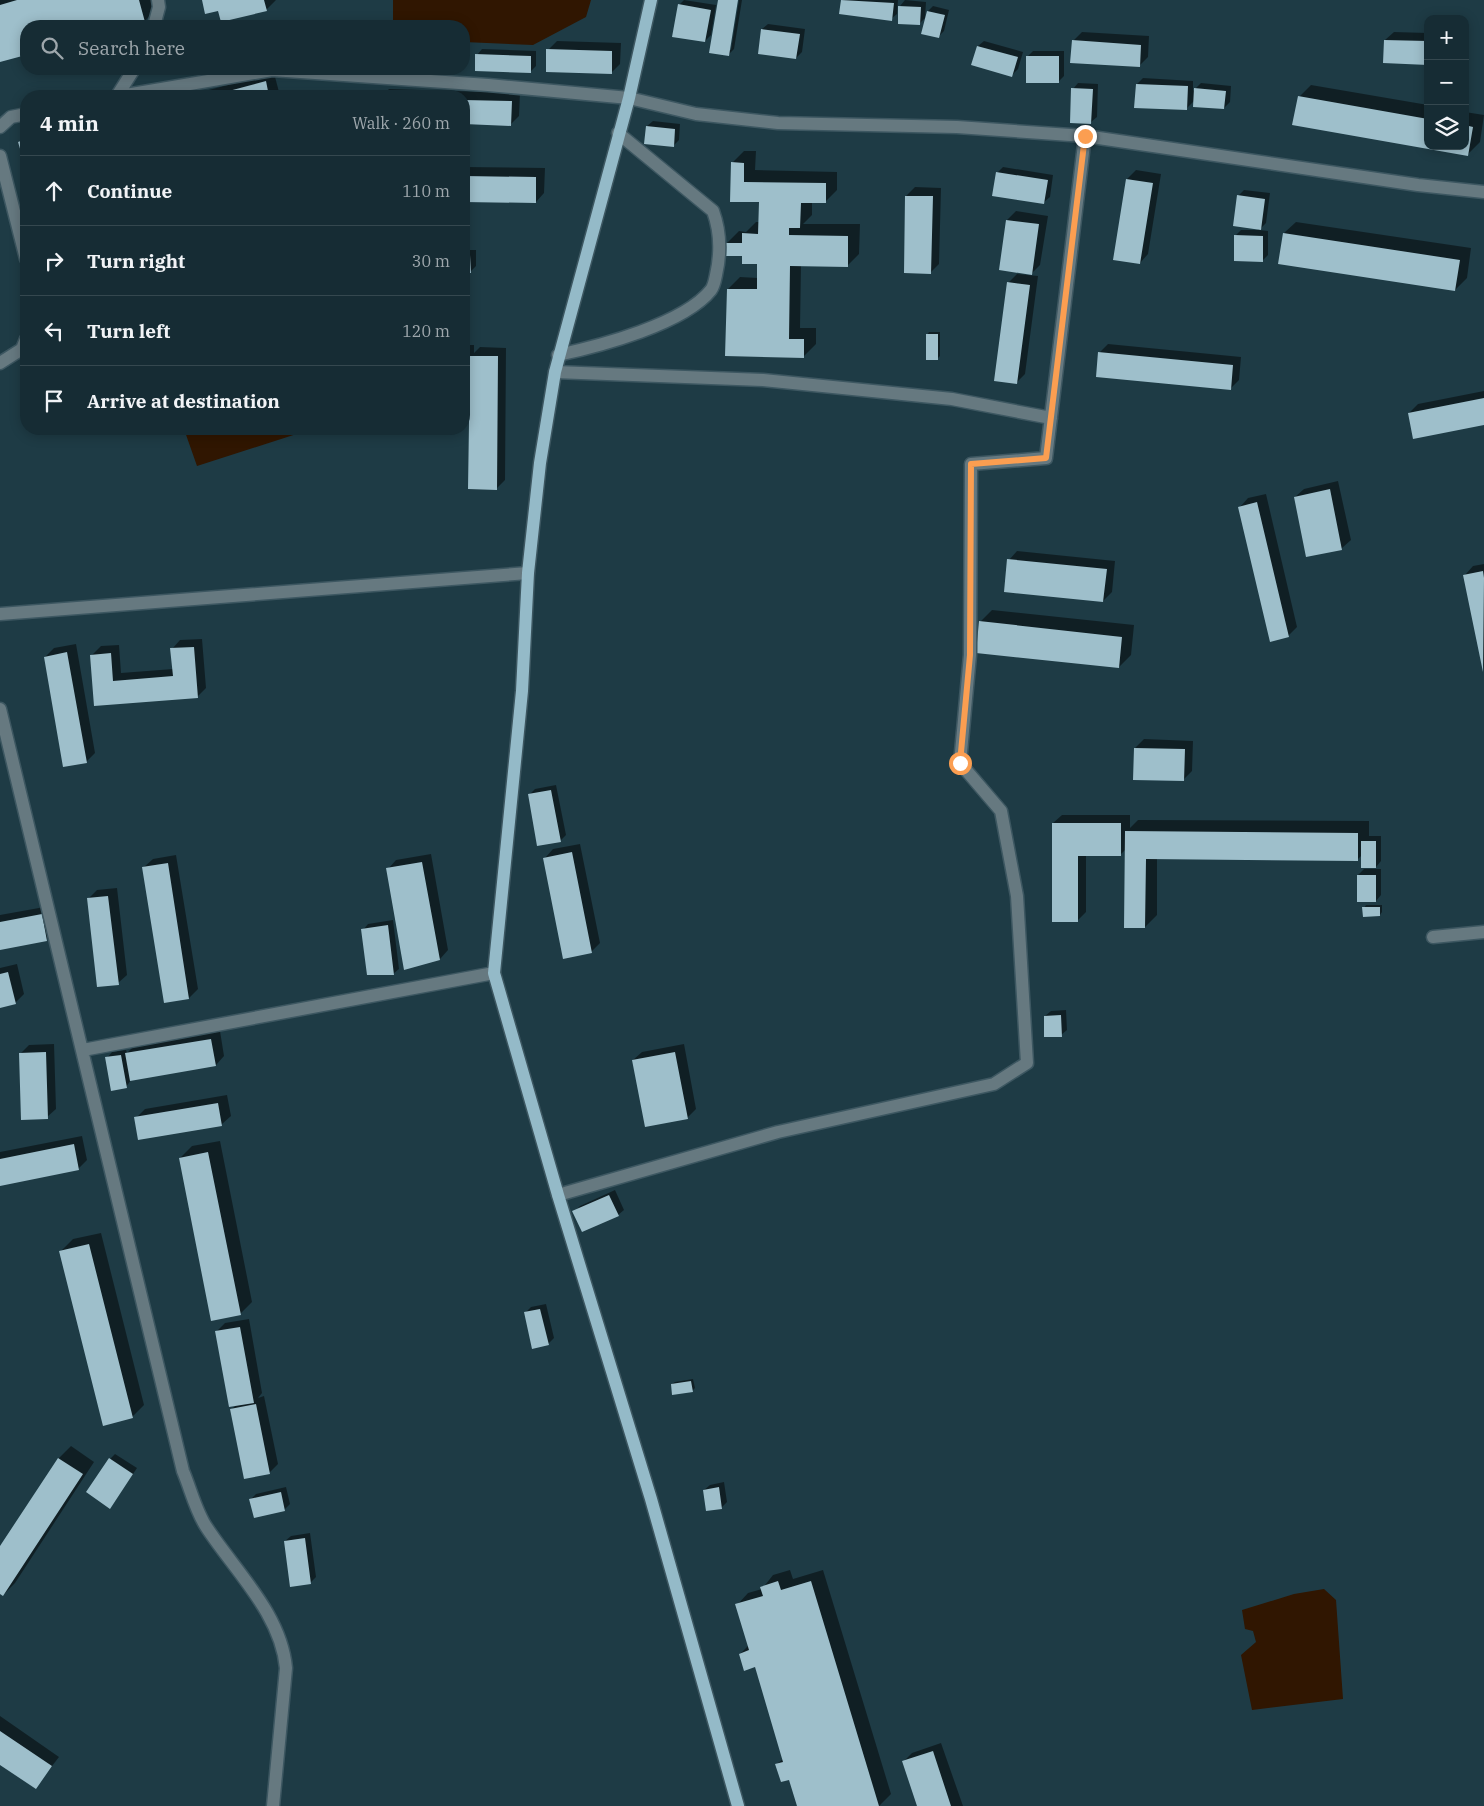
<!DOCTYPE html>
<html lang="en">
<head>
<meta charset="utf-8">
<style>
  :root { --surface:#162c34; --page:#233840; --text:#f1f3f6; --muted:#9ea7ac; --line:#35484f }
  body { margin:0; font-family:"IBM Plex Serif",serif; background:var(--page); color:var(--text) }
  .controls { position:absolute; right:15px; top:15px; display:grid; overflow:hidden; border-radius:10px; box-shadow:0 2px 12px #0003 }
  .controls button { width:45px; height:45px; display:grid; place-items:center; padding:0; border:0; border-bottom:1px solid var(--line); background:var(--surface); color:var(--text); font:25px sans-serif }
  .stop { position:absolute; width:15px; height:15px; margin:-11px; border:4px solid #fb9e51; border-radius:50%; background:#fff }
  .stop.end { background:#fb9e51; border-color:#fff; box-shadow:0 1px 5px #0008 }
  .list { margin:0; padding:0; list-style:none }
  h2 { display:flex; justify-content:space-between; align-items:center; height:65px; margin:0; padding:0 20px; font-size:21px }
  h2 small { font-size:16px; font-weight:400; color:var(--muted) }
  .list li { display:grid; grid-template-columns:32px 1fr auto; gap:15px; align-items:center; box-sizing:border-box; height:70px; padding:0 20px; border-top:1px solid var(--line) }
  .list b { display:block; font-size:19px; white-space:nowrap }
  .list em { font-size:16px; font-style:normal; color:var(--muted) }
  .icon { flex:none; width:28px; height:28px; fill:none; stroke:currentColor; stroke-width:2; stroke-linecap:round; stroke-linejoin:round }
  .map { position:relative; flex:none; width:1484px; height:1806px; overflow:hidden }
  .search { position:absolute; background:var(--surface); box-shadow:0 2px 12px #0003; left:20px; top:20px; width:450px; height:55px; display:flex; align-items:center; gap:12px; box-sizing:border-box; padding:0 18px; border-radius:20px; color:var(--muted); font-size:19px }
  .panel { position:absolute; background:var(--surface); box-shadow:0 2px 12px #0003; left:20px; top:90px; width:450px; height:345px; border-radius:20px }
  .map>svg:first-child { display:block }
  .water { fill:#301601 }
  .shadow { fill:#0007 }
  .building { fill:#9ebfcb }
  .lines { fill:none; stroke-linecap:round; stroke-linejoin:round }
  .minor-casing { stroke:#3d5761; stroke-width:15 }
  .major-casing { stroke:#3d5761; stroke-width:15 }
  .minor { stroke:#667980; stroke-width:12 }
  .major { stroke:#94bac8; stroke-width:12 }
  .route { stroke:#fb9e51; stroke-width:6 }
</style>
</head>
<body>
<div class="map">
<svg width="1484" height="1806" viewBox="0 0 1484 1806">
  <rect width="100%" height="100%" fill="#1e3b45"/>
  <path class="water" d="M393,0H591L586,17L533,45L464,42V26H398L393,20Z
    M184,429H312L197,466Z
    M1324,1589L1336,1600L1343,1699L1252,1710L1241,1655L1256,1642L1253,1631L1245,1629L1242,1610L1294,1594Z"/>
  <path class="shadow" d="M0,0H154L156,9L145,21L126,26H26V54L0,61Z
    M203,0H276L266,10L219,9Z
    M684,0L716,5L711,35L705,41L679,5Z
    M719,0H737L728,50H731L739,0H742L734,49L728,55Z
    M842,0H898L897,14L891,19L840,13Z
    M905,0L926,2L925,18L919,24L900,6Z
    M933,6L949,10L944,31L939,36L928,11Z
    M768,24L805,29L802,52L796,58L759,53L762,29Z
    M1082,32L1149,36L1148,57L1139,66L1073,41Z
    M1394,32L1428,33V64L1385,40Z
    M557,41L621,43L620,64L611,73L548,50Z
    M984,41L1023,52L1018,69L1012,75L978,46Z
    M482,49L536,51V66L530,72L477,55Z
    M1033,51H1064V76L1058,82L1027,57Z
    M274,73L279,92L275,96H194L197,93Z
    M1143,78L1193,81V91L1201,83L1231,86L1230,102L1224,108L1194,101L1186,109L1137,84Z
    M1078,83L1098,84L1097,117L1091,122L1073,89Z
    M1311,85L1428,105V146H1465V112L1484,115L1480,142L1468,154L1294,124L1299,97Z
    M389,89L520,93L519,116L511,124L464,123V96H382Z
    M653,121L680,124L679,140L673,146L647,126Z
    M26,136V166L20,142Z
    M744,151H756L755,170L837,172V190L825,202H812V215L803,224H860L859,254L847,266L801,265L800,328H816V344L804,356L728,289L740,277L758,278V263L727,243L739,231L746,232L756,222H759L760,201H731L732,163Z
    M464,167L545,168L544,193L536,202L464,201Z
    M1003,167L1053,175L1050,197L1044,202L997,173Z
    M1136,170L1161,174L1148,254L1140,263L1115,259L1127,179Z
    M915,187L941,188L939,264L931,272L906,196Z
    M1244,190L1270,193L1266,223L1259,230L1268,231V255L1262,261L1236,235L1241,230H1258L1238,196Z
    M1016,211L1048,216L1040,265L1031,274L1000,269L1007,220Z
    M1296,222L1471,248L1467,278L1455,290L1284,233Z
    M464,250H476V266L471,271L464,272Z
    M1017,274L1038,276L1025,374L1016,383L1008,283Z
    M929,332H940V356L937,359L927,335Z
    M1108,344L1241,357L1239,380L1230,389L1099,353Z
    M464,345H474V353L480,347L506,348L505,480L496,489L471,376L464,382Z
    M1484,391V424L1409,413L1418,404Z
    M1338,481L1351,540L1342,548L1307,556L1295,497L1304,489Z
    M1266,494L1297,627L1288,636L1240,507L1248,498Z
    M1017,551L1115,561L1112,592L1103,601L1009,560Z
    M1484,564V670L1465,575L1473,566Z
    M992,610L1134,625L1131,655L1119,667L980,622Z
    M202,639L206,688L197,697L96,704L92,655L101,646L119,645L121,673L173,669L172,649L180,640Z
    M76,644L95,753L86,762L45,657L54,648Z
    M1144,739L1193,741L1192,771L1183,780L1135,748Z
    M556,785L566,835L560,841L529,795L535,789Z
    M1062,815H1130V828L1138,820L1369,821V836H1381V861L1376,867L1362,855L1357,860L1157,858V915L1145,927L1126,849L1121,854H1086V912L1077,921L1053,823Z
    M580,844L600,943L591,952L545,858L553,849Z
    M431,854L448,950L440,959L388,869L396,860Z
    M176,855L198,989L189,998L144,867L153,859Z
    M1364,869H1381V895L1376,901L1358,875Z
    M117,888L127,975L118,983L88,899L97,890Z
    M1366,905H1382V912L1380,915L1364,908Z
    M50,906L55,931L46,940L0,948V915Z
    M393,920L399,969L393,974L363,930L368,924Z
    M17,964L24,994L15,1003L0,1006V968Z
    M1066,1010L1067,1030L1061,1035L1045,1016L1051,1011Z
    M220,1031L224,1056L216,1065L131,1080L126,1087L107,1058L112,1052L126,1050L127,1053L135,1045Z
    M54,1044L56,1109L47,1117L20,1054L29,1045Z
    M684,1044L696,1109L687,1118L633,1060L642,1052Z
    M227,1095L231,1116L222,1124L139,1138L136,1118L145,1109Z
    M82,1136L87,1160L78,1169L0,1185V1152Z
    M220,1141L252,1302L240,1314L180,1158L192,1146Z
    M615,1190L624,1210L618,1215L574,1212L580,1206Z
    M101,1233L144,1405L132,1417L61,1251L73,1239Z
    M546,1304L554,1338L548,1344L525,1313L531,1307Z
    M249,1319L262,1393L258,1398L264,1396L278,1464L269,1473L231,1410L236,1405L216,1332L225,1323Z
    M693,1379L695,1388L692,1391L672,1384L675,1382Z
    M71,1446L94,1462L15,1583L3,1595L0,1592V1549L59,1458Z
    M115,1454L137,1468L115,1501L110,1459Z
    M724,1482L727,1502L721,1508L704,1490L710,1485Z
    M286,1487L290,1504L284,1510L251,1499L256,1494Z
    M310,1533L316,1577L310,1583L285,1541L291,1536Z
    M790,1570L793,1579L823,1570L891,1794L879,1806H798L790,1778L777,1764L784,1758L755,1666L740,1654L749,1645L737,1605L748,1593L762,1589L773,1575Z
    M0,1716L59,1757L35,1788L0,1763Z
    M941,1743L963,1806H918L903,1762L912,1753Z"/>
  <path class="building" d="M17,0H139L145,22L130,26H26V55L0,62V5Z
    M202,0H264L267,11L221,22L218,11L205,14Z
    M718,0H738L729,56L709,53Z
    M841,0L894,3L892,21L839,14Z
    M678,4L711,10L705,42L672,37Z
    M898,6L921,7L920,25L898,24Z
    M927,11L945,15L939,38L921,34Z
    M761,29L800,34L796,59L758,54Z
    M1072,40L1141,45L1140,67L1070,63Z
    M1384,40L1428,41V65L1383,63Z
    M977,46L1018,57L1012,77L971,65Z
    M546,49L612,51V74L546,72Z
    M475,54L531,56V73L475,71Z
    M1026,56H1059V83H1026Z
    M266,81L269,96H210Z
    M1136,84L1188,86L1187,110L1134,108Z
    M1071,88L1093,89L1091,124L1070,123Z
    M1194,88L1226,91L1224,109L1193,107Z
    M1298,96L1428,119V146H1465V125L1473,127L1468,156L1292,125Z
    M464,100L512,101L511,126L464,124Z
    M646,126L675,129L674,147L644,144Z
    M26,139V169L18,142Z
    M731,162L744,163V182L826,183V203H801L800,228H789V235L848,236V267L790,266L789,339H804V358L725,356L727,289H757V264H742V256H726V243H742V233L758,234L759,202H730Z
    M996,172L1048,180L1044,204L992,196Z
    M464,176L536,177V203L464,202Z
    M1126,179L1153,183L1140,264L1113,260Z
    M1237,195L1265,199L1261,230L1233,226Z
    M905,196H933L931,274L904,273Z
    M1006,220L1039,224L1032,275L999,270Z
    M1283,233L1460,260L1455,291L1278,264Z
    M1234,235L1263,236V262L1234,261Z
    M464,255H470L471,273H464Z
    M1007,282L1030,285L1017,384L994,381Z
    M926,334H938V360H926Z
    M1098,352L1233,365L1231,390L1096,377Z
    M470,356H498L497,490L468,489Z
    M1484,398V425L1413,439L1408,413Z
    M1330,489L1342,550L1306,557L1294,497Z
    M1257,502L1289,637L1270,642L1238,507Z
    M1007,559L1107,569L1103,602L1004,592Z
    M1483,571L1484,578L1483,672L1463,575Z
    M979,621L1122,637L1119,668L976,653Z
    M194,647L198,698L94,706L90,655L111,653L113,681L173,676L170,648Z
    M67,652L87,763L63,767L44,657Z
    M1134,748L1185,749L1184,781L1133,780Z
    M551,790L561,842L537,846L528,794Z
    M1052,823H1121V856H1078V922H1052Z
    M1125,831L1358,833V861L1146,859L1145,928H1124Z
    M1361,841H1376V868H1361Z
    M572,852L592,953L563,959L543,858Z
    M422,862L440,960L404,970L386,868Z
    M168,863L189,999L164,1003L142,867Z
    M1357,875H1376V902H1357Z
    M108,896L119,985L97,987L87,898Z
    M1362,907H1380V916L1363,917Z
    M42,914L47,941L0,950V922Z
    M388,925L394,975H367L361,929Z
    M8,972L16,1004L0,1008V974Z
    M1061,1015L1062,1037H1044V1016Z
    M211,1039L216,1066L130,1081L125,1053Z
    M46,1052L48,1119L21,1120L19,1053Z
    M675,1052L688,1119L645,1127L632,1060Z
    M121,1055L127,1088L111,1091L105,1057Z
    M218,1103L222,1126L138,1140L134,1117Z
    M74,1144L79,1170L0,1186V1159Z
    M208,1152L241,1315L211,1321L179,1158Z
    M609,1195L619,1216L582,1232L572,1211Z
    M89,1244L133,1418L103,1426L59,1251Z
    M540,1309L549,1345L532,1349L524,1312Z
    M240,1327L254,1403L229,1407L215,1331Z
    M691,1381L693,1392L672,1395L671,1384Z
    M256,1404L270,1474L244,1479L230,1409Z
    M58,1458L83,1474L3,1596L0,1594V1546Z
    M109,1458L133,1474L110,1509L86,1492Z
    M719,1487L722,1509L706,1511L703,1490Z
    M281,1492L285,1511L254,1518L249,1499Z
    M305,1538L311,1584L290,1587L284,1541Z
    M778,1581L781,1590L811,1581L879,1806H797L789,1780L781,1782L775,1764L783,1762L755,1667L744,1671L739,1654L749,1650L735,1604L763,1596L760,1587Z
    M0,1731L52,1766L36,1789L0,1765Z
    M933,1751L951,1806H917L902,1761Z"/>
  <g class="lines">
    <defs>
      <path id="minor" d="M154,26L159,7L158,0
        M117,96L134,69
        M120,96L272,70L488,85L629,98L696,114L778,123L957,127L1085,136L1418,185L1484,192
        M0,127L11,117L26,114
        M0,156L26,259
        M558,355C600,346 684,324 711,290C714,286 715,280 716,275C721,253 721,233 713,211L618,133
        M0,363L22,349L26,339
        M555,372L763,380L952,399L1051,418
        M0,614L528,573
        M0,709L183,1471C191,1490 196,1512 207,1528C236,1572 281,1614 286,1668L273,1806
        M1433,937L1484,932
        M83,1050L494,973
        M558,1195L778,1132L994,1084L1027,1063L1017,896L1001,811L960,763L970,655L971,464L1046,458L1085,136"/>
      <path id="major" d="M651,0L629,98L555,372L540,463L528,573L522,691L494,973L558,1195L651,1499L738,1806"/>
    </defs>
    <use href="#minor" class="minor-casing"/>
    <use href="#major" class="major-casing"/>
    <use href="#minor" class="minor"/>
    <use href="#major" class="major"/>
  </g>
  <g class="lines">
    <path class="route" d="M960,763L970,655L971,464L1046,458L1085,136"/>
  </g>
</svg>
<div class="controls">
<button>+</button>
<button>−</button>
<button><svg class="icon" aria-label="layers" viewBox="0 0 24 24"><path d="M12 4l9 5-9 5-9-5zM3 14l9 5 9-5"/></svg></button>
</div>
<div class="stop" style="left:960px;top:763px"></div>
<div class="stop end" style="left:1085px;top:136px"></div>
<div class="search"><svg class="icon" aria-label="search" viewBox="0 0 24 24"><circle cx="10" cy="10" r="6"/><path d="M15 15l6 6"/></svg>Search here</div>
<section class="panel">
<h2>4 min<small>Walk · 260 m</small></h2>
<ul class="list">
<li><svg class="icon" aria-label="ahead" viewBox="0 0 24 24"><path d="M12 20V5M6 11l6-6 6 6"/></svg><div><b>Continue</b></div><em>110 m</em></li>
<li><svg class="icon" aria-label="right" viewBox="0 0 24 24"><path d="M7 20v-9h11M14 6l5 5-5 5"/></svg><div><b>Turn right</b></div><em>30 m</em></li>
<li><svg class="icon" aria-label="left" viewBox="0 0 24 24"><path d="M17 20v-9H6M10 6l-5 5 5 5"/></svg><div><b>Turn left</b></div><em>120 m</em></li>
<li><svg class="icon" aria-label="arrive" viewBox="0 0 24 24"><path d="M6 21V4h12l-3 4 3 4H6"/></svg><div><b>Arrive at destination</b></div></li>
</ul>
</section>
</div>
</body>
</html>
